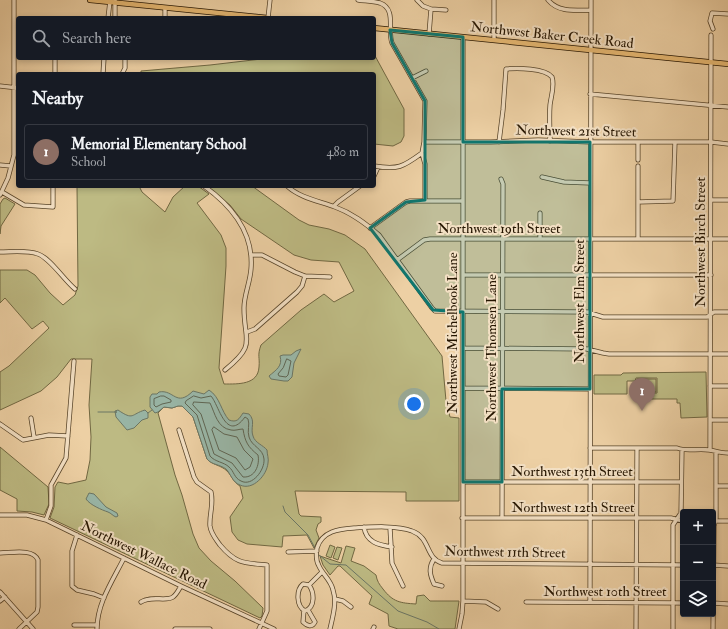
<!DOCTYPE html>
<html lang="en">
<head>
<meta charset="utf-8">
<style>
  :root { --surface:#171b24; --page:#20242c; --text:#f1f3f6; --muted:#9ea1a6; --line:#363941; --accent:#0f766e }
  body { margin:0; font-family:"IM FELL Double Pica",serif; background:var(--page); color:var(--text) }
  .controls { position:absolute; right:12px; bottom:12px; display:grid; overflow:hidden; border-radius:4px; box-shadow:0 2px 6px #0003 }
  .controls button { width:36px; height:36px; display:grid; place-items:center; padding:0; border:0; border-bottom:1px solid var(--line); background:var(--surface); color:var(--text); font:20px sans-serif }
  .you { position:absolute; left:414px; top:404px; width:14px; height:14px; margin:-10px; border:3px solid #fff; border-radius:50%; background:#1a73e8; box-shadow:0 0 0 6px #1a73e833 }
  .badge { display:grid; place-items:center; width:26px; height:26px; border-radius:50%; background:var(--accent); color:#fff; font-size:13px; font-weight:700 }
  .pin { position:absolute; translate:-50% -33px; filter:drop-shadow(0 1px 2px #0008) }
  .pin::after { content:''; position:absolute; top:21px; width:14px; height:12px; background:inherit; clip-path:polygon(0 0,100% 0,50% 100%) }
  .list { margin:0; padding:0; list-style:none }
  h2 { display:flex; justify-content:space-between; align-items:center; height:52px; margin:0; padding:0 16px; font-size:17px }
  h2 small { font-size:13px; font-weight:400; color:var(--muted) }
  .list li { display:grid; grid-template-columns:26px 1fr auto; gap:12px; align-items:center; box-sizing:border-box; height:56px; margin:0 8px 8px; padding:0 8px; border:1px solid var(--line); border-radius:4px }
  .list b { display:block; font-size:15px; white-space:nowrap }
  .list p { margin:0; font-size:13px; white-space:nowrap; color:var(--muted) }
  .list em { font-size:13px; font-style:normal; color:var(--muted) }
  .icon { flex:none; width:22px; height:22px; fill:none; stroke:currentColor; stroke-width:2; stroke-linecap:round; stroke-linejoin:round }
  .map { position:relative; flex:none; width:728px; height:629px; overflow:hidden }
  .search { position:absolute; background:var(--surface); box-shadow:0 2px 6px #0003; left:16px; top:16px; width:360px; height:44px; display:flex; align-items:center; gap:10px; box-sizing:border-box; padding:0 14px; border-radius:4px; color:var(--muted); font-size:15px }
  .panel { position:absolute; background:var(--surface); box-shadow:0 2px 6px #0003; left:16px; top:72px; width:360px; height:116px; border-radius:4px }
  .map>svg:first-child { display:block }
  .green { fill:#bdba83; stroke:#716842 }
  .water { fill:#99b7a8; stroke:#6b7665 }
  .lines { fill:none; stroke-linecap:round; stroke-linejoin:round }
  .shore { stroke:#5f6654; stroke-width:1 }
  .stream { stroke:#6b7665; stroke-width:1 }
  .minor-casing { stroke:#574429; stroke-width:5 }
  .major-casing { stroke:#251500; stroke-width:6 }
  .minor { stroke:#f3e0c4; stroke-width:3.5 }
  .major { stroke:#e6b872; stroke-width:4.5 }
  .marked { fill:#0f766e; fill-opacity:0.2; stroke:#0f766e; stroke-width:3; stroke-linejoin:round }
  .labels { text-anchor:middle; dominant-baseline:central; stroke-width:4; stroke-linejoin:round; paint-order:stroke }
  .street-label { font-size:14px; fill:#251500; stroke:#f3e0c4 }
</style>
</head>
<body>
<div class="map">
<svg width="728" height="629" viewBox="0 0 728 629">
  <rect width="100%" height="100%" fill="#edd0a4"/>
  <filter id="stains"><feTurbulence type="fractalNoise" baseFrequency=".005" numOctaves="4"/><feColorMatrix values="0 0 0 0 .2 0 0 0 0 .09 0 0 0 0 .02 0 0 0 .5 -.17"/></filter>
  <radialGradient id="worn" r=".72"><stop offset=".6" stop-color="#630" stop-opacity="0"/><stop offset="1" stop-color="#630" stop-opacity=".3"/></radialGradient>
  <path class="green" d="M374,54L404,109V136L401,142L393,146L374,144V74H141V71L210,65L270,58H374Z
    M77,186H139L142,192L165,212L173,197L185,186H198L209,194L197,203L221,235L226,248V266L219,368L224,384C238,384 258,385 259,367C260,357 257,356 261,345L301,310L324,294L334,302L354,291L339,262L311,260L294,255L241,219L230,205L207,186H252L299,220L309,225L329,229L345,235L365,249L442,356L446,401L450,417L459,418V501H406V492L295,491L299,514L301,516L321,517V522L318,524L316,530L319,538L314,548L307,535L283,536L282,547L247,544L238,540L232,532L230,517L243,498L240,486C233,482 232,476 227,471C221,465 212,465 207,459L193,417L182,406H178L172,408L164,407L158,413L175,475L182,495L193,534L199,548L211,561L235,581L263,608L262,616L260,618L50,518L54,507L55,487L58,482L68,484L86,480L90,460L91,437L89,405L92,359H71L57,377L41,391L0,410V372L9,366L49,328L43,321L32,329L5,298L0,303V270H27L35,275L50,293L63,305L75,295L78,286Z
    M5,198L15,204L1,226L0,234V204L3,199Z
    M706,372L707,417L681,418L680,403H677V399H651V393H657V378H636L635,381H627V394H594V375H621L623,373Z
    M637,379H656V392H637Z
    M0,447L48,487L49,504L44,515L32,512L17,511V499L0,490Z
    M330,545L335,547L331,558L326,556Z
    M346,546L355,548L351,561L364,566L376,575C377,581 379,584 383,589C393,602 400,603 416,604L417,596L424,595L430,601H459L455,629H398L389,626L388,614L369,604L372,596L340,566H338L330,575L323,565L320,556L341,563Z
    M337,547L342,548L338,560L333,558Z"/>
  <path class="water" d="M301,349L294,363L292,377L288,381H284L271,379L269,376C276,370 283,366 280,356L283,355H291L296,351Z
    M209,390C220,397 221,411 229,420C237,423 239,419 243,413L249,414C256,421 250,428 253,436C255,443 263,445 267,450C267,454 269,459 268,463C267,475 253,491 240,485C232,482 231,474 226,469C219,464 212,465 207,459L193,417L182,406H178L172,408L164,407L158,412L155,413L150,407V397L152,394H157L159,392C174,389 176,408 193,391L204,394Z
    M118,410C134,421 131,414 145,410L148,413V418L142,420L134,428L127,430L116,417L115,411Z
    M89,493L94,494L106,507L117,513L118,516L116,517C113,516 111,513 108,512C102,510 90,505 86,499Z"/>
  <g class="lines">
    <path class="shore" d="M287,359L291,361L288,375L286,377L279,376L278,374L283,368Z
      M161,396H164L171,400V402L162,404L156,407L154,405V399Z
      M194,396L201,398L211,396C219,405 226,443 245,417L248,419C250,424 247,431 249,437C252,447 263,448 264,459C265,470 252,487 241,481C234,478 234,471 229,467C224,462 215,462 210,456L197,415L185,403L186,401Z
      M194,402L210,403C215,413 217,428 231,430C235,431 239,429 243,429C245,442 248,447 258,455C260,465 255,478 243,477L232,463L214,454L201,414L193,405Z
      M214,427L224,434L237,437L244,450L253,459L250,467L245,470L236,458L219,450L212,430Z"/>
    <path class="stream" d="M98,412H117H115
      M148,413L152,410
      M283,506L285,512L308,535L315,548
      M319,555L330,564L346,565L398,611L427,622L439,629"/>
    <defs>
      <path id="minor" d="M358,0C365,1 373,1 380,3C397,9 387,31 392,43L425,101L424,142L422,153L425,164V200
        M417,0L423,6L431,9L429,34
        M548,0C559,13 575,10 591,10
        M165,8V18
        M431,9L446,10
        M108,18L110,1
        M115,18V0
        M268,18L270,0
        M713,29L710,21L712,13L728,14
        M494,40V0
        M55,58V74
        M103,74L104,58
        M122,74L125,68V58
        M412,78L426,71
        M0,86L18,88
        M590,94L728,107
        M424,142H491L538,140L590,142H711L728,144
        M499,142L503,110L506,69C517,68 545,68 552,77C555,86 551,96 550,105C549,117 550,129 550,141
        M638,142V160
        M0,165L11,166
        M374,166C398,170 403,167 422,153
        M638,166V239
        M374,176L378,167
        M542,177L564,182L590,183
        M501,179L503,184L502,518
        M204,186C232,206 254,232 251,269C250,283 244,295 244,308C244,342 257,344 225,370
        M287,186C300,198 319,201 335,207C352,213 365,223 379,235L432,308L435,311L587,312L603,317H707L714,312H728
        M2,192L24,205L53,207V186
        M0,195L8,178L14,155V0
        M711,200H728
        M638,202L673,201L675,142
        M334,206L338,202L360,186
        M370,228L406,202L410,201H463
        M540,239V213
        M0,252C12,252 27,250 38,254C50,258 64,280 75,289
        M251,255H262L295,272L305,276L330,277
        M397,260L424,240L430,239H728
        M463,275H711
        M247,332L255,329L297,292L302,286L305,276
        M463,348L587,349L603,353L609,354H728
        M710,386H728
        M463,388L590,389
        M31,418L34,437
        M710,420H728
        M0,424L23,440L49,435L68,436
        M179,430L194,477L197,482L211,492C214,504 209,515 210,526C211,534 216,539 220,545C236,564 244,563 267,565V611L259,629
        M590,448H677C687,452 698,448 709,450C716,451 721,453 728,453
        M710,450L711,35
        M463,482H681
        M717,486H728
        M0,515H27L46,520L181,586L274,629
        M462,518H671L683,521
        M46,520L51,506V485L66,458L74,361
        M713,521H728
        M364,527C366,542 378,545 392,547
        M390,528L392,563L403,586
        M77,535L72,551V586L77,590L94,594L104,598
        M288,552L317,551
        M0,553C11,553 33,548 38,560V607L37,612L19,629
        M434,559C428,568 430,575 434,584L442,586
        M713,565L728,566
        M303,584L309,585C314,592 316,607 305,611C296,606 296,590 303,584Z
        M309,585L322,572
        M0,592L33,629
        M335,599L343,601L351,607
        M0,601L5,597
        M463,601L486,602L498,609
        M141,602C151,595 166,602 173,597C177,594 179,589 181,586
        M526,602L683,603
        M590,602L591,0
        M713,603L728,604
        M304,610L303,622C307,626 312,628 315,622L308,610
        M74,625H97
        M97,629C97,603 113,580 124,558
        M175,629H210
        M330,629C333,616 337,602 333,590C331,580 323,575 319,566C316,561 316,554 317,548C322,531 339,529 354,528C370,527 397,525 412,531C431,538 425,558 442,563L683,565
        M373,629L374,627
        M459,629L462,614L463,601V37
        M636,629L637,448
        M673,629V525L681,513L682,450
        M713,629L714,526L716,518V453"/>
      <path id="major" d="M90,0L268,18
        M374,28L728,64"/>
    </defs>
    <use href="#minor" class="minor-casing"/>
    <use href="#major" class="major-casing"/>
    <use href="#minor" class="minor"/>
    <use href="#major" class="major"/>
  </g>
  <path class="marked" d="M390,30L463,37V142H590V389H502V482H463V312L433,310L370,228L406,202L425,200V101L392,43Z"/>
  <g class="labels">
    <g class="street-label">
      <text transform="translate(552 35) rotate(6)">Northwest Baker Creek Road</text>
      <text transform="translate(576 131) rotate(1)">Northwest 21st Street</text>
      <text x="499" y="228">Northwest 19th Street</text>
      <text transform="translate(700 242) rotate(-90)">Northwest Birch Street</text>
      <text transform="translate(579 301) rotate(-90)">Northwest Elm Street</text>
      <text transform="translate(452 333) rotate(-90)">Northwest Michelbook Lane</text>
      <text transform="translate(491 348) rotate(-90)">Northwest Thomsen Lane</text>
      <text x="572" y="471">Northwest 13th Street</text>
      <text x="573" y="507">Northwest 12th Street</text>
      <text transform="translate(505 552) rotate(1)">Northwest 11th Street</text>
      <text transform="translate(144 555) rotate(26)">Northwest Wallace Road</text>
      <text x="605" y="591">Northwest 10th Street</text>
    </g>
  </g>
  <rect width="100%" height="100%" filter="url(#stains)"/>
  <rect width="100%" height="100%" fill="url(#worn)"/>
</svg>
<div class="controls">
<button>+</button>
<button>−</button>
<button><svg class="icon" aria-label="layers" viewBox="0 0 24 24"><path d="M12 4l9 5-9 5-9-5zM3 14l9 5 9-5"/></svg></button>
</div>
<div class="you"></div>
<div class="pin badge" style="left:642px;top:411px;background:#8d6e63">1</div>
<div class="search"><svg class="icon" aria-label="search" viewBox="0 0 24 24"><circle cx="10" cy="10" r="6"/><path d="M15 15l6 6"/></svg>Search here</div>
<section class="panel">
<h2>Nearby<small></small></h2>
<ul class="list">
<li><span class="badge" style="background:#8d6e63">1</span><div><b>Memorial Elementary School</b><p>School</p></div><em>480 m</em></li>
</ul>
</section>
</div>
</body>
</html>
